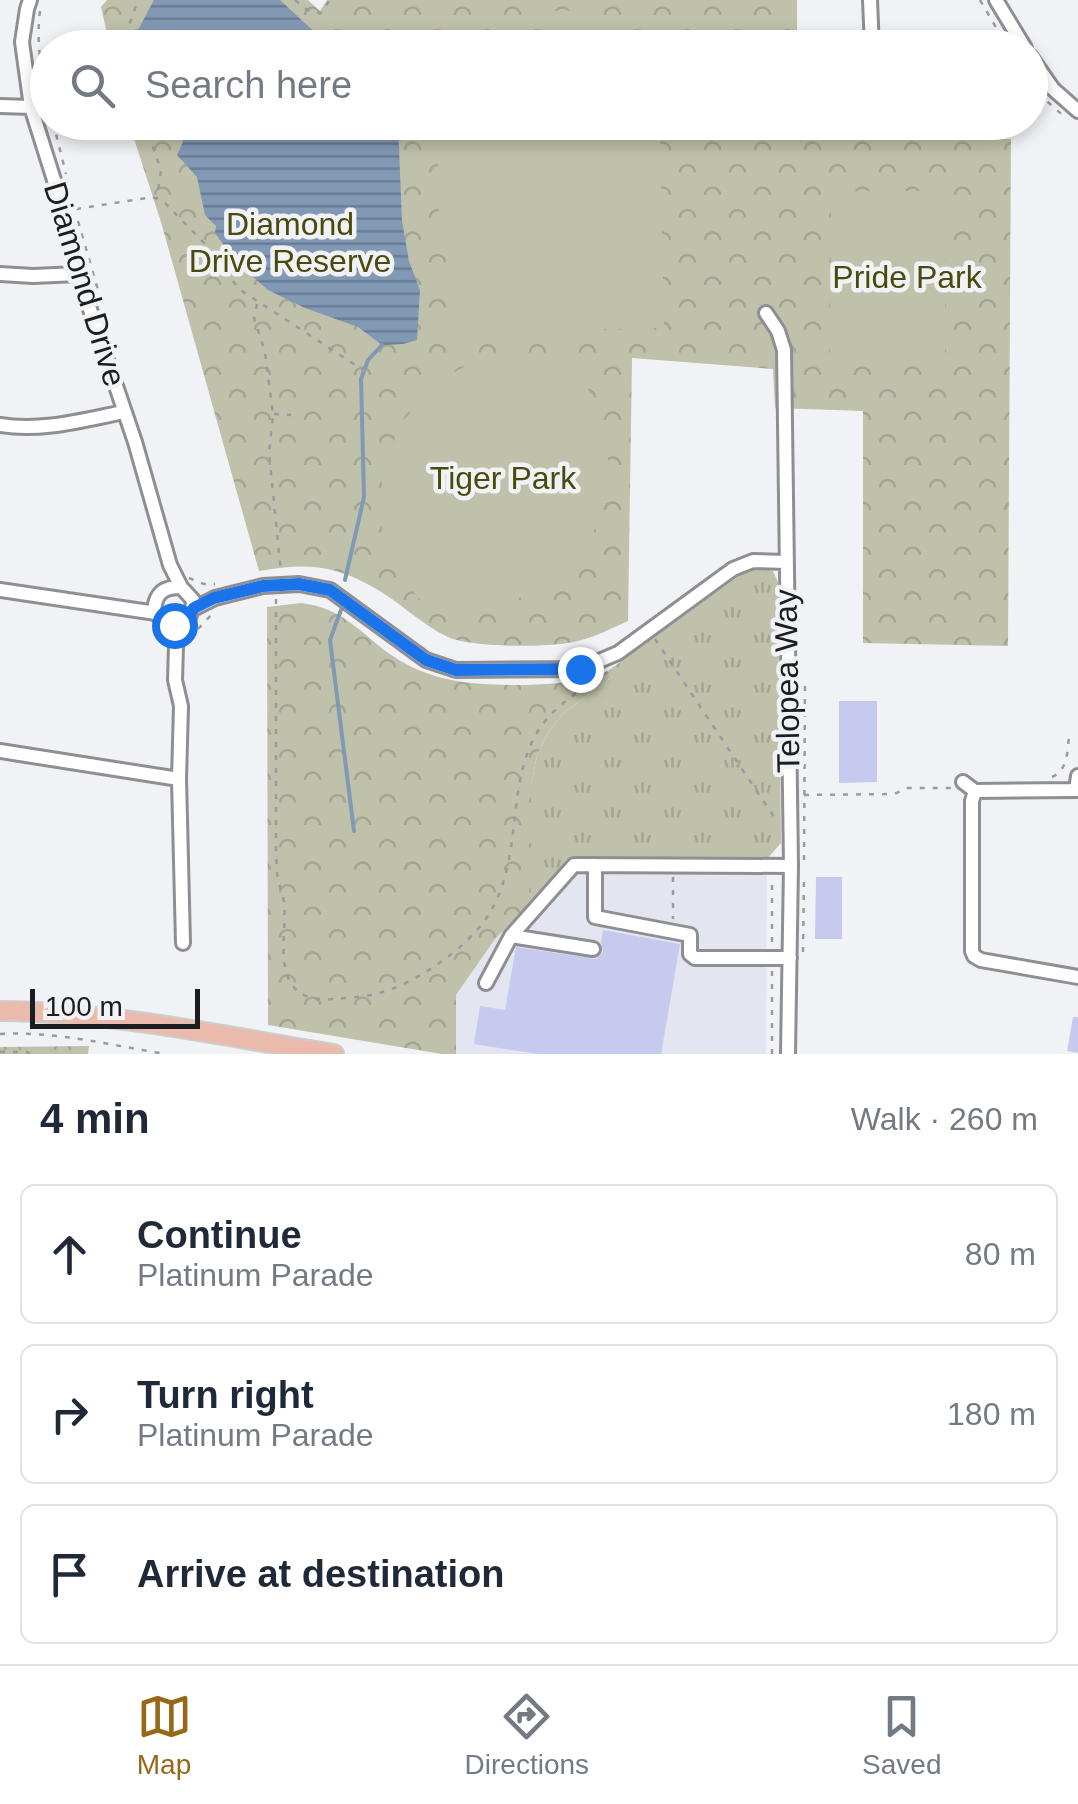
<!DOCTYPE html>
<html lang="en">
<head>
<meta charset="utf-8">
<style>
  :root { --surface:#fff; --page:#f6f6f7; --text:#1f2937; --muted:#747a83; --line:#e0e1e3; --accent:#986819 }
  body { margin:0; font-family:Arial,sans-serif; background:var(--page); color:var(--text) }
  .scale { position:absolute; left:30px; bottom:25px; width:170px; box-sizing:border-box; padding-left:10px; border:5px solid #1c1d1e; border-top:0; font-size:28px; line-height:35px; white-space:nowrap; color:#1c1d1e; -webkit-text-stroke:8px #f1f2f6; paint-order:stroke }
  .stop { position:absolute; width:30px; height:30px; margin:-22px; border:8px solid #1a73e8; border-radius:50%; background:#fff }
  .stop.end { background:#1a73e8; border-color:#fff; box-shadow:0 2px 10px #0008 }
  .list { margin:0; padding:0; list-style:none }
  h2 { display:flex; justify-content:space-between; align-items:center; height:130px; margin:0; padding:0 40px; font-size:42px }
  h2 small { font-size:32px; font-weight:400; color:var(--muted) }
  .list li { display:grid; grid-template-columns:65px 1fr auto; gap:30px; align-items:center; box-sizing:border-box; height:140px; margin:0 20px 20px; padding:0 20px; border:2px solid var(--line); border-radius:15px }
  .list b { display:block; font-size:38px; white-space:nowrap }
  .list p { margin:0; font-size:32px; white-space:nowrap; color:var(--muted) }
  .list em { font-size:32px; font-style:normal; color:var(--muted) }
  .icon { flex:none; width:55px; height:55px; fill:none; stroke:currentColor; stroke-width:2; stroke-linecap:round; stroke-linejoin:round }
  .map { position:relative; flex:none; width:1078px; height:1054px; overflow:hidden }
  .search { position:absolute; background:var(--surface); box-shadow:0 5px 15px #0003; left:30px; right:30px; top:30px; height:110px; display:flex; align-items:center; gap:25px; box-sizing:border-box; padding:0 35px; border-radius:55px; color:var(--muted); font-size:38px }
  .sheet { height:610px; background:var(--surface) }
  nav { display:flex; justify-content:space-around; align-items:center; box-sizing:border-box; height:140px; border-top:2px solid var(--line); background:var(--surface); font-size:28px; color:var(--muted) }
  nav a { display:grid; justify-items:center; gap:5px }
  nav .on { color:var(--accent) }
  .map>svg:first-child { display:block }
  .built { fill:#e3e5f0 }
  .grass { fill:url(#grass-tufts) }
  .park { fill:url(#park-crowns) }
  .pitch { fill:#bfc1aa }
  .water { fill:url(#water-rules) }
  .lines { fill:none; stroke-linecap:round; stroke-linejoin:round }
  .stream { stroke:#8299b6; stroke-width:4 }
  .building { fill:#c5caee }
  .minor-casing { stroke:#8f8f93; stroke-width:18 }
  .major-casing { stroke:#cdcdce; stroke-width:22 }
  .path { stroke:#9a9b9e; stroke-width:2.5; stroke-dasharray:5 8; stroke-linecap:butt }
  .minor { stroke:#fff; stroke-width:12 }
  .major { stroke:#eabbad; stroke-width:18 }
  .route { stroke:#1a73e8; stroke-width:12 }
  .labels { text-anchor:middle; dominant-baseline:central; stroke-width:9; stroke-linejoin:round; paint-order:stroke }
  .park-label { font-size:32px; fill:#494a0b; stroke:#f1f2f6 }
  .street-label { font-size:32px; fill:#1c1d1e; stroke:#f1f2f6 }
</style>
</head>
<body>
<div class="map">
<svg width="1078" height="1054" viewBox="0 0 1078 1054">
  <defs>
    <pattern id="grass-tufts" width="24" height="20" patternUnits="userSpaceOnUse" patternTransform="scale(2.5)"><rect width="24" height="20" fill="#bfc1aa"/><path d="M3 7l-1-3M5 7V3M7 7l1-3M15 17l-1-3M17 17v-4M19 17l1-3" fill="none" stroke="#a4a592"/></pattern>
    <pattern id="park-crowns" width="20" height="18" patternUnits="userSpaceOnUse" patternTransform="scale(2.5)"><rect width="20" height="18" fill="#bfc1aa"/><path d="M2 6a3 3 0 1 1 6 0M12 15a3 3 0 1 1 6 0" fill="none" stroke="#a4a592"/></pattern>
    <pattern id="water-rules" width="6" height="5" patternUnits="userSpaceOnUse" patternTransform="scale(2.5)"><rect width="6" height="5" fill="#8299b6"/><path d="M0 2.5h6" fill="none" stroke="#6a7c93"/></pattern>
  </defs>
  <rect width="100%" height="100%" fill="#f1f2f6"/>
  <path class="built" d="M567,859H767L766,1054H456V995L495,939L531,903Z"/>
  <path class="grass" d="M760,568L773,571L778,582L781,843L767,859H567L531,903V786L537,755L549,731L564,713L612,677L608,671L747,570Z"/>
  <path class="park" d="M107,0H308L320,11L327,0H797V47H110L101,7Z
    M796,122L797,138L1011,139L1008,646L863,643V411L775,408L773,369L632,358L628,621C612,628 595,637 578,641C553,648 471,648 448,637C420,624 398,600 371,586C332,564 303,563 259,571L161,222L129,123Z
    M301,603C347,608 363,638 399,660C439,684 480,685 525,685C554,684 581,683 608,671L612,677L564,713L549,731L537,755L531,786V903L495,939L456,995V1054H442L268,1025L267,607Z
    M89,1046L88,1054H0V1047Z"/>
  <path class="pitch" d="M592,10V33L543,34V11Z
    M438,123H660L664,328L447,333L446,244H439Z
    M831,191H946L945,361H830Z
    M515,354L553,356L580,375L594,400L608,444V484L598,524L577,556L551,583L504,605L463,611L422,602L396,571L382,529V470L401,423L435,385L456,371L478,360Z"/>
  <path class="water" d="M154,0H280L323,40L339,47H133L131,43Z
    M179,123H398L402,221L409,261L420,290L417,340L403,344L382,345L358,327L305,308L268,290L234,260L215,232L216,226L205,215L197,177L177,155L183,142Z"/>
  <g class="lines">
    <path class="stream" d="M345,580L364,497L361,379L368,360L382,345
      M341,610L330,640L354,831"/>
  </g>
  <path class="building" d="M839,701H877V782L839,783Z
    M816,877H842V939H815Z
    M603,930L680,944L661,1054H538L474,1044L480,1006L505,1010L516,947L596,959L603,952L601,943Z
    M1073,1017H1078V1053L1067,1051Z"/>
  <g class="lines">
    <defs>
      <path id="minor" d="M30,0L27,9L22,42L31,107L54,180L78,274L135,442L170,565L181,587L193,600C194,614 181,631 176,646
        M870,0L872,48
        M996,0L1025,48
        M1030,56L1053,89L1078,111
        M0,106L31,107
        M0,274L33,276L78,274
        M766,313L778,331L784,350L791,866L788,1054
        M0,425C42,432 83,420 124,412
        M0,590L156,613
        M193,609L215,598L263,586L299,584L330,590L426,660L456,670L580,669L618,653L733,569L753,561L785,562
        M160,618L154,610C156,592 164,587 181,587
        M168,624L176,646L175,680L181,706L179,779L183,943
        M0,751L179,779
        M963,782L975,791L1076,790L1078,776
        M975,791L972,801V951L974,956L981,960L1078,977
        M595,865V917L690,935V954L695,958H790
        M511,936L593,949
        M486,983L511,936L574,865L791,866"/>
      <path id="major" d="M0,1011C113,1012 223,1036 334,1054"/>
    </defs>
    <use href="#minor" class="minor-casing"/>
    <use href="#major" class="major-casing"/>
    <path class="path" d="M295,0L307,10L321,13L330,0
      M980,0L1008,48
      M40,11C36,42 41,70 48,100
      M121,48L138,0
      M1030,83L1034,90L1065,117
      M53,122L66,174
      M144,122L161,170L157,198
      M76,209L153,197L165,203L207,246L239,289L369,374
      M78,221L102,304
      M257,304L254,318L265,352L273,415L269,453L281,573
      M274,414L291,415
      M189,578L204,584H215
      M276,599V850C277,860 276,870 278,880C280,888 283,895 284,902C287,928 277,962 292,985C302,999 318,1000 333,999C348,998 364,997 379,993C415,984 469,947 489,914C524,858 505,785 538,731C555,704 583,689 608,672
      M198,629L213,613
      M655,639L776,820H779
      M1052,777C1068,770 1067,752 1069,737L1074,738
      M804,795L894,794L908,788H951
      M804,860L805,678
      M673,877V919
      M772,885V948
      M803,952L804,878
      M0,1034C56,1031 110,1045 165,1054
      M0,1052H27L30,1054
      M772,1054V971"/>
    <use href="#minor" class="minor"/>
    <use href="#major" class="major"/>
  </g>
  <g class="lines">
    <path class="route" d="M174,625L185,622L194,608L214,598L263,586L299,584L330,590L426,660L456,670L580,669"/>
  </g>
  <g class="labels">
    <g class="park-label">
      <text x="290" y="224">Diamond<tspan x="290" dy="37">Drive Reserve</tspan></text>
      <text x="907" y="277">Pride Park</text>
      <text x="503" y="478">Tiger Park</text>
    </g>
    <g class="street-label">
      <text transform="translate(85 284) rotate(73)">Diamond Drive</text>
      <text transform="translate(787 681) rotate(-91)">Telopea Way</text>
    </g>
  </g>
</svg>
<div class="scale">100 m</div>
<div class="stop" style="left:174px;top:625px"></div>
<div class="stop end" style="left:580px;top:669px"></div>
<div class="search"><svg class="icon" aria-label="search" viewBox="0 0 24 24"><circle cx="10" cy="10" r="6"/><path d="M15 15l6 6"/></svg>Search here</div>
</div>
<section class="sheet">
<h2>4 min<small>Walk · 260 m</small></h2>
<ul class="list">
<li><svg class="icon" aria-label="ahead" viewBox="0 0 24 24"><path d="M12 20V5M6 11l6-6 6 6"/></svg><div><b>Continue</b><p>Platinum Parade</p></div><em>80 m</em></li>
<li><svg class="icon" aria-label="right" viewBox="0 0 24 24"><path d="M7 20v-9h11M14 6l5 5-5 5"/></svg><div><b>Turn right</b><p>Platinum Parade</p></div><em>180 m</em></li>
<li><svg class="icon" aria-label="arrive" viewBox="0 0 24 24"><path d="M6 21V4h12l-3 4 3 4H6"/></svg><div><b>Arrive at destination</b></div></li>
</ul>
</section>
<nav>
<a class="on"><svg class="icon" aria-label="map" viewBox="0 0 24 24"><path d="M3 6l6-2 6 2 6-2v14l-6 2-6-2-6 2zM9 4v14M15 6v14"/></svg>Map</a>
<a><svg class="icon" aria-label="directions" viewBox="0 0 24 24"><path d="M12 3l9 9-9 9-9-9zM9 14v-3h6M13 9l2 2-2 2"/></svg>Directions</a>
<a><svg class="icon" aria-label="saved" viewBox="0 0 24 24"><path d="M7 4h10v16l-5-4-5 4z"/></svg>Saved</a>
</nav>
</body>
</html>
